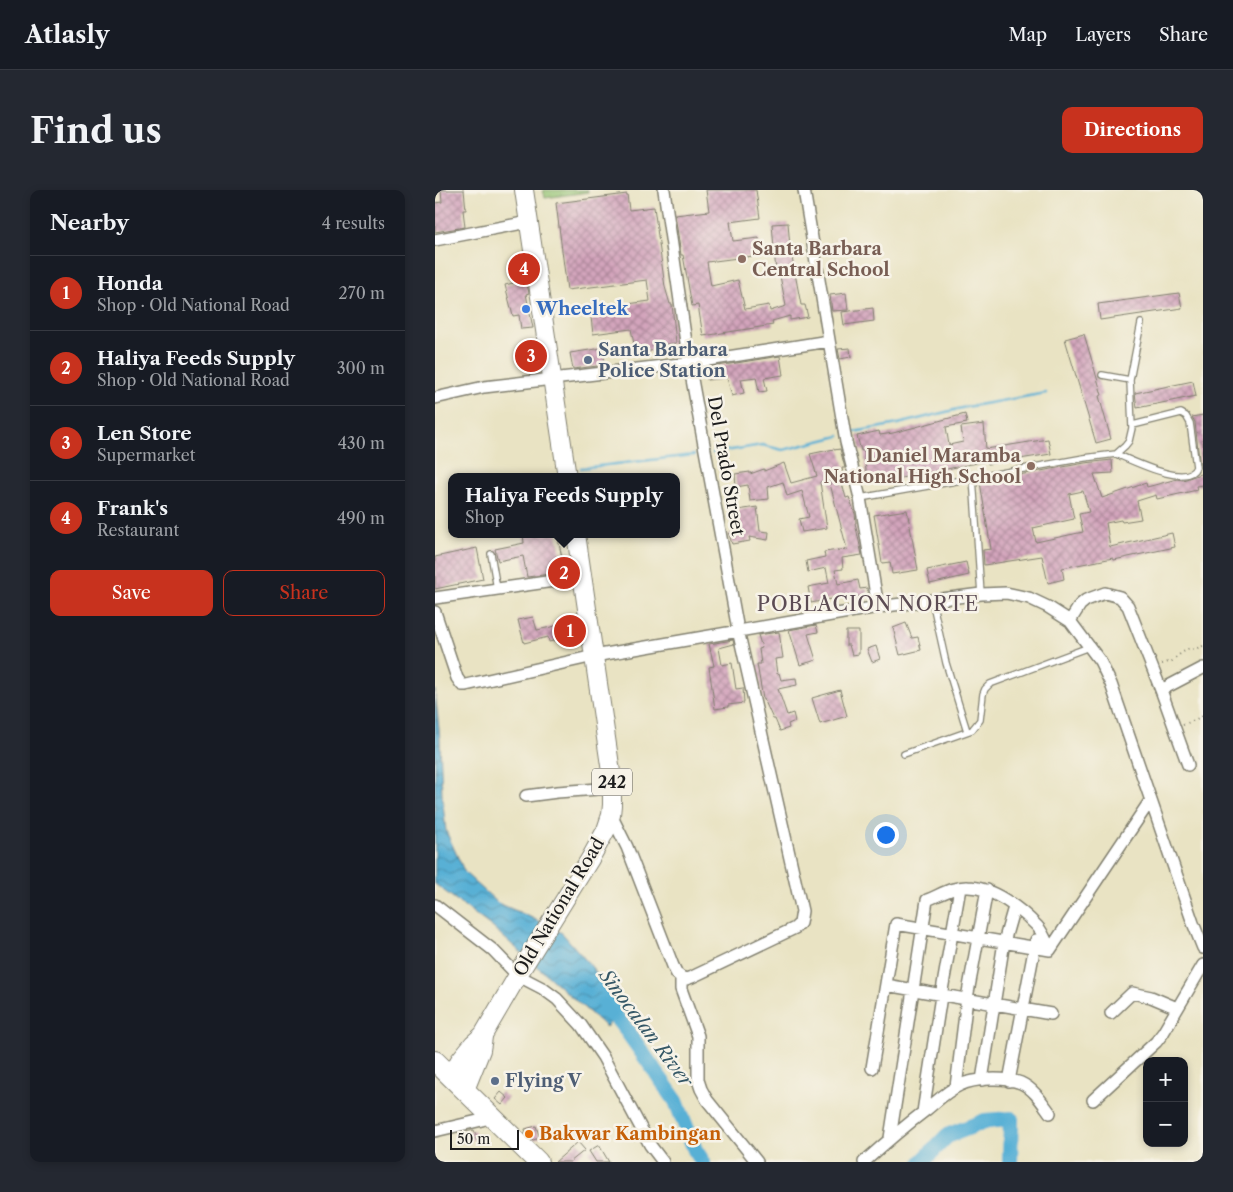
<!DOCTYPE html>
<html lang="en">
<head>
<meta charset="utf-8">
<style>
  :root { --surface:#171b24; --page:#242831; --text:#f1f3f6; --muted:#9ea1a6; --line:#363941; --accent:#c8321e }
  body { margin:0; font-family:"Libre Caslon Text",serif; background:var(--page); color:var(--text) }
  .controls { position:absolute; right:15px; bottom:15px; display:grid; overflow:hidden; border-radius:10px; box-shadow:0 2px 8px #0003 }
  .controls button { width:45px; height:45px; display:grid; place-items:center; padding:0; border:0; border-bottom:1px solid var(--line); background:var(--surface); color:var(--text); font:25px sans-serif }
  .scale { position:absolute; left:15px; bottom:12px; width:69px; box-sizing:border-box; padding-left:5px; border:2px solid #1c1c1c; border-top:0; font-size:14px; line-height:18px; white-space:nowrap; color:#1c1c1c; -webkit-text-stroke:4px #f7f3e8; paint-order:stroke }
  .you { position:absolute; left:450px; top:644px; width:18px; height:18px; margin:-12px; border:4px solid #fff; border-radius:50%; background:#1a73e8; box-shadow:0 0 0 8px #1a73e833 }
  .badge { display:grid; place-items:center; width:32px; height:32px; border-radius:50%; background:var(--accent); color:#fff; font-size:16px; font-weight:700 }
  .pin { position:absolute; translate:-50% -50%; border:2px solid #fff; box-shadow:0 1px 5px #0006 }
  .popup { position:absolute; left:13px; top:283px; width:232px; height:65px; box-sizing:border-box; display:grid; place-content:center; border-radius:10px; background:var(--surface); filter:drop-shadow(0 1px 4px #0005); font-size:16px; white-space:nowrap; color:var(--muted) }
  .popup b { font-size:19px; color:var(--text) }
  .popup::after { content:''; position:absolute; left:50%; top:100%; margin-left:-10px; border:10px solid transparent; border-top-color:var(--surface) }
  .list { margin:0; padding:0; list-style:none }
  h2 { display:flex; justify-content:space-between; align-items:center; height:65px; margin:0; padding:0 20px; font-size:21px }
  h2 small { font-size:16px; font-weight:400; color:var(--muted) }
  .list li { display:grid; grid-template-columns:32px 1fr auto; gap:15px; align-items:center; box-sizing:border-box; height:75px; padding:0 20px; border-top:1px solid var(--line) }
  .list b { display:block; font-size:19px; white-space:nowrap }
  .list p { margin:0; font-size:16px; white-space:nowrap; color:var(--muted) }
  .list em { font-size:16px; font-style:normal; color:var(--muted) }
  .actions { display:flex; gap:10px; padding:15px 20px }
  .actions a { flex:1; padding:11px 0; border:1px solid var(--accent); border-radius:10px; text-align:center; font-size:18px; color:var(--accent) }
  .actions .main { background:var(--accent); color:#fff }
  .map { position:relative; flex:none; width:768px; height:972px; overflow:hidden; border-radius:10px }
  header { display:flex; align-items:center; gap:30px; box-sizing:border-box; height:70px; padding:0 25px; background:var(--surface); border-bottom:1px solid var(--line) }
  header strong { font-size:24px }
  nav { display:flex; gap:28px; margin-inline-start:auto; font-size:18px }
  .intro { display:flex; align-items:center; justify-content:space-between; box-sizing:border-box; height:120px; padding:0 30px }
  h1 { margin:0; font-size:35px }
  .button { padding:12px 22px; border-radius:10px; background:var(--accent); color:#fff; font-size:18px; font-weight:700 }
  main { display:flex; gap:30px; padding:0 30px }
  aside { flex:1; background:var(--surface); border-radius:10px; box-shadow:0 2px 8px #0003 }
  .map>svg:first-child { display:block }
  .park { fill:url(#park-tufts); stroke:#587047 }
  .water { fill:url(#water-waves); stroke:#3a6678 }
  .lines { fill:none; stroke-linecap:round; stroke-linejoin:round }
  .stream { stroke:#58b0d5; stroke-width:2.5 }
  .river { stroke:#58b0d5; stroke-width:16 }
  .building { fill:url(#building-cross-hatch); fill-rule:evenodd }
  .lane-casing { stroke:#828070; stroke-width:8 }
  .street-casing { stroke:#828070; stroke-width:14 }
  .primary-casing { stroke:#828070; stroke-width:20 }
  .highway-casing { stroke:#828070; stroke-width:22 }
  .path { stroke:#828070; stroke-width:2; stroke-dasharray:1 4; stroke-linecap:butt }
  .lane { stroke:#fff; stroke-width:5.5 }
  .street { stroke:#fff; stroke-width:11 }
  .primary { stroke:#fff; stroke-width:18 }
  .highway { stroke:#fff; stroke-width:20 }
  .education-dot { fill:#8d6e63; stroke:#f7f3e8; stroke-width:2 }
  .shop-dot { fill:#3f7fe0; stroke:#f7f3e8; stroke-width:2 }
  .service-dot { fill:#5c6f8a; stroke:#f7f3e8; stroke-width:2 }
  .food-dot { fill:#e8710a; stroke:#f7f3e8; stroke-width:2 }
  .labels { text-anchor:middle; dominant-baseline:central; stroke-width:5; stroke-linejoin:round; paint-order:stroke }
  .shield { fill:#f7f3e8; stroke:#5e5c59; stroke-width:1 }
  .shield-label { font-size:16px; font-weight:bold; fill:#1c1c1c }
  .education-label { font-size:18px; font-weight:bold; fill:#785e54; stroke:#f7f3e8; text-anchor:start }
  .shop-label { font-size:18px; font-weight:bold; fill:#366cbe; stroke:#f7f3e8; text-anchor:start }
  .service-label { font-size:18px; font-weight:bold; fill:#4e5e75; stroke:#f7f3e8; text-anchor:start }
  .street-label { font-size:18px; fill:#1c1c1c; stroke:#f7f3e8 }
  .food-label { font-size:18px; font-weight:bold; fill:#c56008; stroke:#f7f3e8; text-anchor:start }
  .water-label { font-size:19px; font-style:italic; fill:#345766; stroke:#f7f3e8 }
  .quarter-label { font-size:20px; letter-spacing:1px; fill:#5c4c54; stroke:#f7f3e8 }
</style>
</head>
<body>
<header>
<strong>Atlasly</strong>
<nav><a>Map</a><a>Layers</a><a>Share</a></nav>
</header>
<div class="intro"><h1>Find us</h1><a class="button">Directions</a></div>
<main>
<aside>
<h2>Nearby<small>4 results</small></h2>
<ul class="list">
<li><span class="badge">1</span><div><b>Honda</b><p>Shop · Old National Road</p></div><em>270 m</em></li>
<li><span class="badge">2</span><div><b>Haliya Feeds Supply</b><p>Shop · Old National Road</p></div><em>300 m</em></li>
<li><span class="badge">3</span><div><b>Len Store</b><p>Supermarket</p></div><em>430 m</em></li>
<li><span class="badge">4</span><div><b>Frank's</b><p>Restaurant</p></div><em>490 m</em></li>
</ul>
<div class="actions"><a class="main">Save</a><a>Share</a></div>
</aside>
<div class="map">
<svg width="768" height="972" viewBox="0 0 768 972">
  <defs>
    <pattern id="park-tufts" width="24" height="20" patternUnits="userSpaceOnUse" patternTransform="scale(1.25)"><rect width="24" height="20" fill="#94c372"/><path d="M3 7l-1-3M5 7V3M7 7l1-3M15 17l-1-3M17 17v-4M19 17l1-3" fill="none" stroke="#7fa762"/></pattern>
    <pattern id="water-waves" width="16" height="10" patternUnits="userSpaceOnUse" patternTransform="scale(1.25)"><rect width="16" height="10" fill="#58b0d5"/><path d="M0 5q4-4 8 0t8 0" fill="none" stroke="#488eac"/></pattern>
    <pattern id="building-cross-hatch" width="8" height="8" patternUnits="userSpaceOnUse" patternTransform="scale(1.25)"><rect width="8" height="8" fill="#d3a4bc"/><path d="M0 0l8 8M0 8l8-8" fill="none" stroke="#aa8598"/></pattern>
  </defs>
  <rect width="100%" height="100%" fill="#f7f3e8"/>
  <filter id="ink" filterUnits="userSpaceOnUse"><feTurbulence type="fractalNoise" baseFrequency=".02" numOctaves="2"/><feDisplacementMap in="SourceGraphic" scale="10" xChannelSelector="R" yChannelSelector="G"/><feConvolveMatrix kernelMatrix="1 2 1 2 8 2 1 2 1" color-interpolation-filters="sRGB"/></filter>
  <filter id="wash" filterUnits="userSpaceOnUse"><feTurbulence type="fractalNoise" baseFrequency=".0096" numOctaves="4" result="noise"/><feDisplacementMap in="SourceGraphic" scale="20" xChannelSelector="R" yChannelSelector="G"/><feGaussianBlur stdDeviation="1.12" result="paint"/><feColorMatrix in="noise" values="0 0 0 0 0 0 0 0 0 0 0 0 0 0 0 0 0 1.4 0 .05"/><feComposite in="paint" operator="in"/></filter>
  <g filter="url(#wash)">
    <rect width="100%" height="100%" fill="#e9e3c3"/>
    <path class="park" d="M108,0H153V2L110,8Z"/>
    <path class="water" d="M0,500L5,550L7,605L11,641L30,683L63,713L91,725L127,743L156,776L189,820L171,837L57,737L0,694Z"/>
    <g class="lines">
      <path class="stream" d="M413,243L463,234L531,217L611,203
        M278,263L327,255L348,260L404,246
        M146,278L259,265"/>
      <path class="river" d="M168,811L192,841L241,911L260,960L268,972
        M487,972L512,946L550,931L576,929L575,972"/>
    </g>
    <g id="blocks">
      <path class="building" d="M6,0H29L31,20H28L30,37L0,42V13L7,12Z
        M271,0H321L325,28L295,32L298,51L324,48L326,65L272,72L276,96L303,90L310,119L334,115L335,121L351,116L344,81L341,82L337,34L353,33L355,57L366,115H370L373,127L355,130V126L337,131L338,135L268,146L263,115L257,116L248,65H246L240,25L274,21Z
        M192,4L194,20L219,17L230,97L235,114H237L241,153L219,156L220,160L201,164L196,139L158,144L155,119L215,111L212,90L132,100L121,13Z
        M91,90L94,103L91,104L98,138L86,139L84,125L78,126L70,95Z
        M411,103L413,120L397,121L395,105Z
        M744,103L747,118L665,130L663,114Z
        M438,118L439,131L409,135L407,122Z
        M649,144L667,205L664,206L676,249L661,253L630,149Z
        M168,158L170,175L138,179L135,163Z
        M415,158L416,167L405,169L403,159Z
        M99,159L101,171L89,173L87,161Z
        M345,166L348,185L329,188L332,201L324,202L321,187L306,189L309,203L297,206L292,188L272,190L270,178Z
        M758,191L761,206L702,218L700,203Z
        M530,224L532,233L511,237L514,255L528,252L526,237L549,234L551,259L613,249L616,264L553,274L552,271L461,289L432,291L429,260L426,261L422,246L444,241L445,245L458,243Z
        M768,225V278H765L760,232L757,227Z
        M399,259V260L405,259L410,278H407L409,290H406L411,308L414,307L420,324L421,333H420L427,365L407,368L408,379L400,380L403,394L423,390L425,399L432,398L433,405L411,409V406L376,413L373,397L394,393L391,378L373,382L371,371L390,367L389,362L412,359L394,290L385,292L392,338L367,342L364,329L374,327L367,301L352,306L348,292L333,297L334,309L315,311L313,295L301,297L300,284L315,282V284L329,279V281L349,273L356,293L382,286L375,264Z
        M677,270L678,283L659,284L667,308L711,293L712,297L742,289L748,290L768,283V295L761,296L762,300L722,309L721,305L702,311L706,329L687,332L686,330L671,333L675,357L737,343L740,357L679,370L678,368L627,378L629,389L613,393L607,366L549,375L548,360L556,359L545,292L650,273ZM648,301L654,322L644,324L648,342L601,352L598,338L639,329L634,304Z
        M322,317L325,341L334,342L333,350L314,347L315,351L297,354L294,344L306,341L303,320Z
        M472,320L483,380L457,384L455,372L447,373L439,325Z
        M88,344H122L130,382L92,387L88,366L63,371L60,359L89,353Z
        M42,358L48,389L0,399V367Z
        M531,372L534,385L495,394L492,380Z
        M98,427L102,440L135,433L138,446L114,452L113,447L89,453L83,430Z
        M471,433L477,448L483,447L486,460L465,465L458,438Z
        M381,435L383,442L373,444L381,470L365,475L354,440Z
        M411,441H424V464L417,465L414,455H411Z
        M344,442L348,468L340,469L342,484L344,483L346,490L361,488L362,495L343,499L352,525L358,523L360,531L353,534L354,538L345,541L340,529H338L329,509H328L322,474H326L324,459L327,458L323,445Z
        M298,450L299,454L284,458L287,475L297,473L301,499L308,498L309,513L293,515V517L280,519L274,477L279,476L274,454Z
        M441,456L445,469L437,472L432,459Z
        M405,500L412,526L385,534L377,508Z
        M66,902L73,908L67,915L60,909Z
        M101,936L105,948L98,950L91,944L90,939Z
        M39,940L42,948L28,952L25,943Z
        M143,952L150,960L135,972H120Z
        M164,955L174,972H161L154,961Z"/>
    </g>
  </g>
  <g filter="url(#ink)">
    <use href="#blocks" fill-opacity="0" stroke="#828070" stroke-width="1"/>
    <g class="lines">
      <defs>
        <path id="lane" d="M667,185L695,190
          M681,264C696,270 753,299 761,277L755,233L751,226L746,223L698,235
          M538,288L649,268L681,264L690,256L694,251L697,238L695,190L706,133
          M425,308L538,288L546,404
          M56,364L62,399
          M497,410L511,473L532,541
          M469,564L537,540L545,530L548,504L550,499L555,494L654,457"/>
        <path id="street" d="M229,0L254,173L303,440L367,721L365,733L360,738L257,787L251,789L246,787
          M369,0L411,252L425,308L443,417
          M0,50L93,32
          M0,208L49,197L254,173L394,151
          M0,408L147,387
          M0,422L22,488L27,495H31L159,466L443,417L546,404L571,403L594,408L613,417L635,431L665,471L676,494L758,733L768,758
          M635,431L645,415L651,410L670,403L685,407L693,416L726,500L753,575
          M726,500L768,478
          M91,606L122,602L177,598
          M176,625L192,657L238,776L242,784L246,787
          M0,715L58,760L82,785L107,798L122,809L146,835L168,867L215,955L228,972
          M615,760L715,611
          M246,787V799L263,846V890L266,899L272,910L322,972
          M451,795L616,824
          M676,823L697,803L716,807L742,818
          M437,878L461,734L615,760
          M547,890L569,752L579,717
          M574,891L601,750
          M521,897L532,808L552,700
          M658,910L721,852L728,843L768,775
          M488,922L506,806L525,698
          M0,941L47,930L55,924
          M455,948L492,710C505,705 519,696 533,697C557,697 586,719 602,736C608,742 612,753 615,760
          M429,972C449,954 470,936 491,920C502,911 512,901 525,895C540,888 570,887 586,893C599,899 607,912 615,923"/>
        <path id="primary" d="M89,0L132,287
          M16,886L25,870L38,854L48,845L86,780L155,669L171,640L176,625L177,615V598L176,582L141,344
          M30,900L46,860L48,847"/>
        <path id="highway" d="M0,871L103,972"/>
      </defs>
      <use href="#lane" class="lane-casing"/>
      <use href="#street" class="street-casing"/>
      <use href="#primary" class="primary-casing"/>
      <use href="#highway" class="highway-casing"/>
      <path class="path" d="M727,474L737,471L745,464L753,459H760L768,456
        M748,535L768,526"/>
      <use href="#lane" class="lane"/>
      <use href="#street" class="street"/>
      <use href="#primary" class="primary"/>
      <use href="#highway" class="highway"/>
    </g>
  </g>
  <g class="education-dot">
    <circle cx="307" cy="69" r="5"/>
    <circle cx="596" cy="276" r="5"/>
  </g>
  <circle class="shop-dot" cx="91" cy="119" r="5"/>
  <g class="service-dot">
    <circle cx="153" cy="170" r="5"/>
    <circle cx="60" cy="891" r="5"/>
  </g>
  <circle class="food-dot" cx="94" cy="944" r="5"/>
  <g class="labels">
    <rect class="shield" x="157" y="578.5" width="40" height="27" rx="4"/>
    <g class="shield-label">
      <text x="177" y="592">242</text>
    </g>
    <g class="education-label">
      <text x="317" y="59">Santa Barbara<tspan x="317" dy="21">Central School</tspan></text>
      <text x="586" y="266" text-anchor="end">Daniel Maramba<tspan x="586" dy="21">National High School</tspan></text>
    </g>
    <g class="shop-label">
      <text x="101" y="119">Wheeltek</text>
    </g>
    <g class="service-label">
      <text x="163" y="160">Santa Barbara<tspan x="163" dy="21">Police Station</tspan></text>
      <text x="70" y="891">Flying V</text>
    </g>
    <g class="street-label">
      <text transform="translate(291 276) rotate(80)">Del Prado Street</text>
      <text transform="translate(124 717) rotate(-59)">Old National Road</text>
    </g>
    <g class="food-label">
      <text x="104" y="944">Bakwar Kambingan</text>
    </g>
    <g class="water-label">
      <text transform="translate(211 838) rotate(53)">Sinocalan River</text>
    </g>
    <g class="quarter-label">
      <text x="433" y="414">POBLACION NORTE</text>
    </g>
  </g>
</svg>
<div class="controls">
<button>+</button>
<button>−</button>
</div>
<div class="scale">50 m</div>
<div class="you"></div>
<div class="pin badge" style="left:135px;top:441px">1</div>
<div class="pin badge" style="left:129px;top:383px">2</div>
<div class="popup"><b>Haliya Feeds Supply</b>Shop</div>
<div class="pin badge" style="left:96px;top:166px">3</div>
<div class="pin badge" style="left:89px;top:79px">4</div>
</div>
</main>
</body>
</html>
